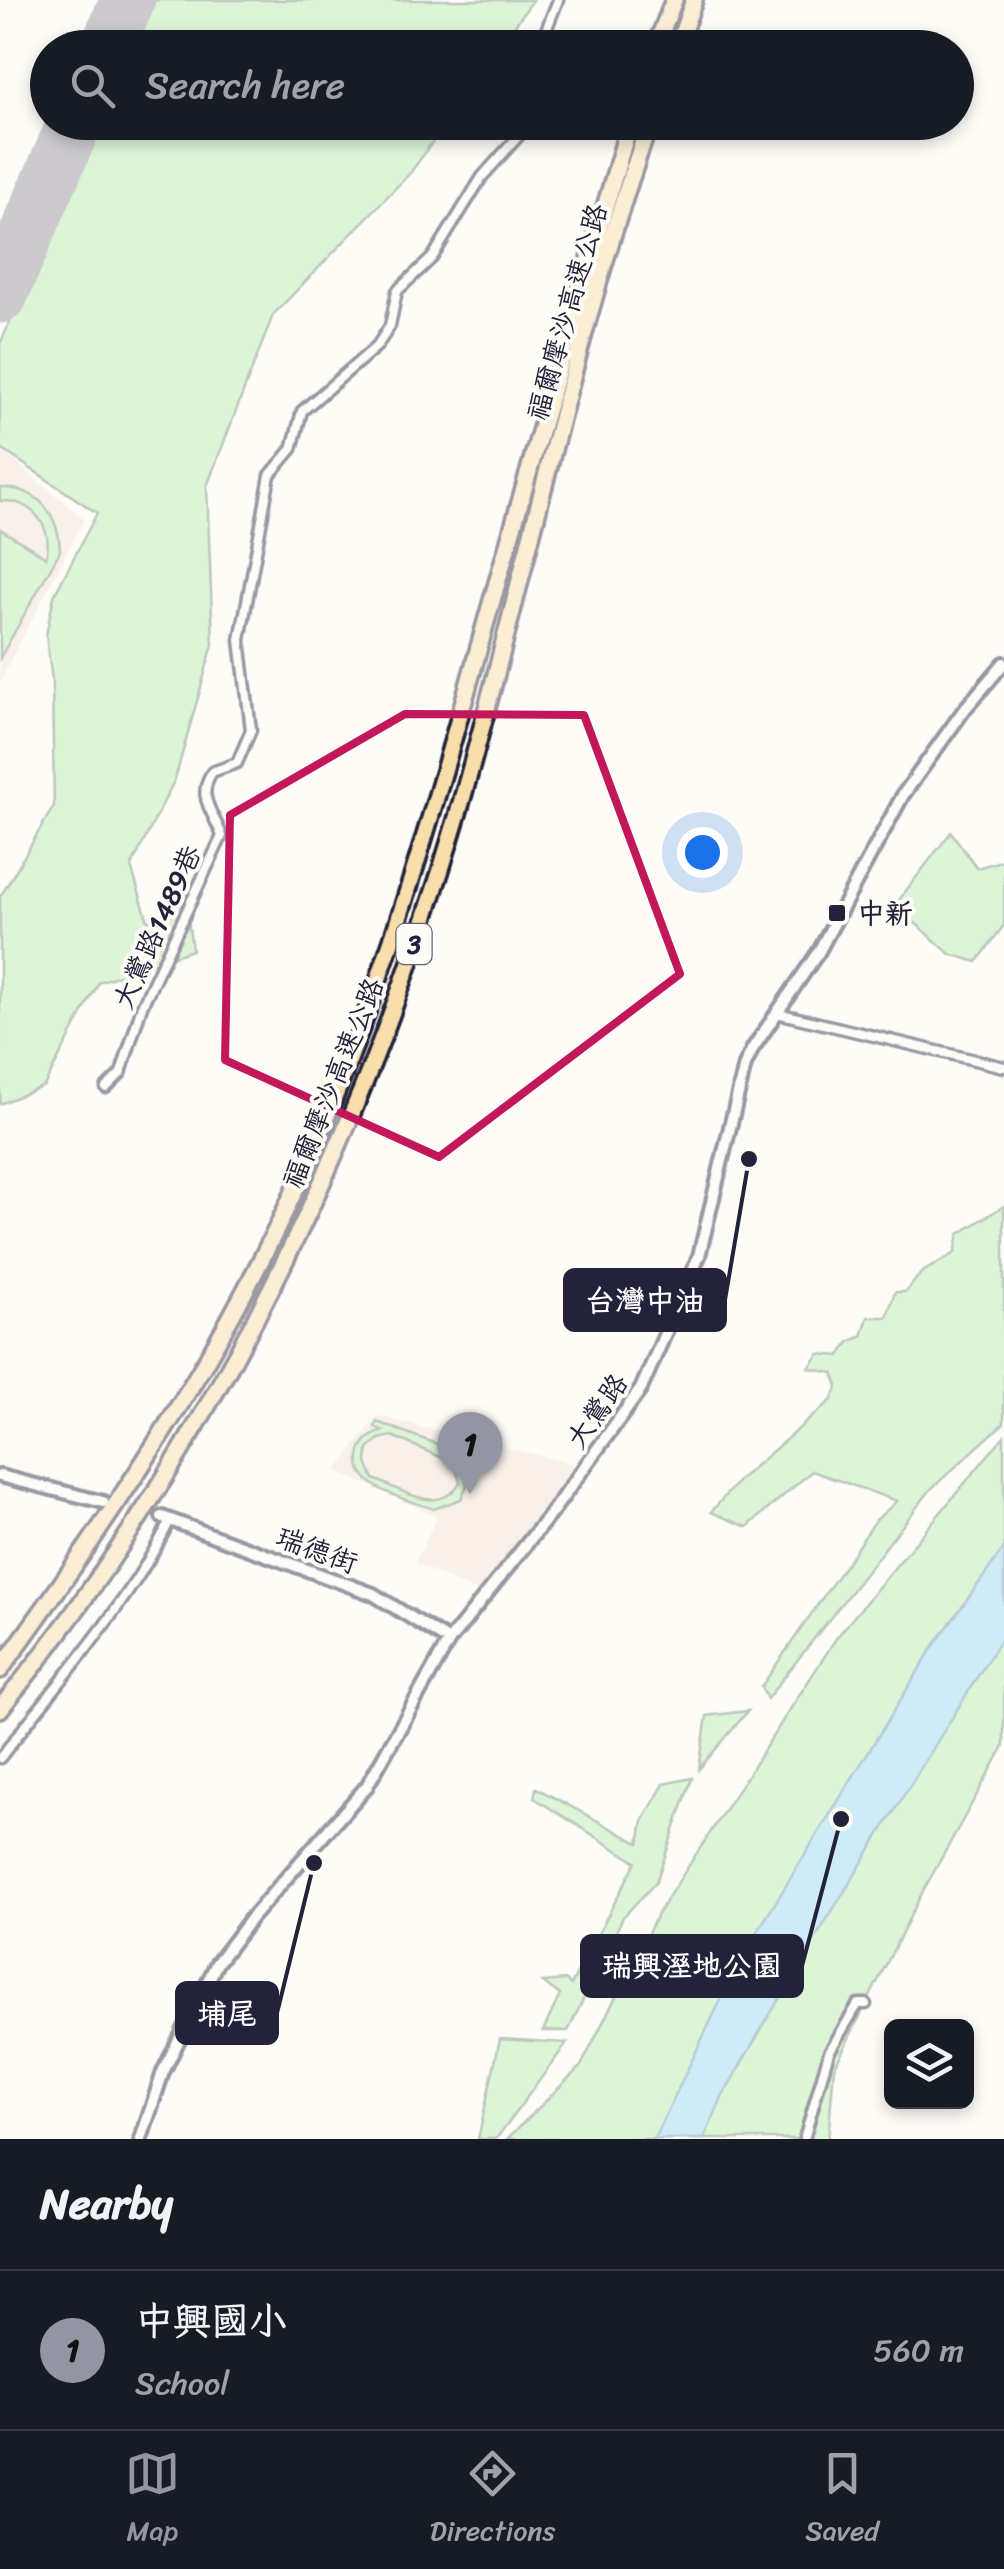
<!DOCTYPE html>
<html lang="en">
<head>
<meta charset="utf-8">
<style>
  :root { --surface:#171b24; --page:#20242c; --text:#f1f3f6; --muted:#9ea1a6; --line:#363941; --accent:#9495a2 }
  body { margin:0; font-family:Sriracha,"LXGW WenKai TC",sans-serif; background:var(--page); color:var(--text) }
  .controls { position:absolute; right:30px; bottom:30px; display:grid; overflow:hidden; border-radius:15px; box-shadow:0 5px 15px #0003 }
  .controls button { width:90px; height:90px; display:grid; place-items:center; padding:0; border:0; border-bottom:2px solid var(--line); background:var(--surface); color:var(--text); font:50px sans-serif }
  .you { position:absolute; left:702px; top:852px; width:35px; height:35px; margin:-25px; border:8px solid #fff; border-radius:50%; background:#1a73e8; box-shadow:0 0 0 15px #1a73e833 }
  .badge { display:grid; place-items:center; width:65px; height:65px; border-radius:50%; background:var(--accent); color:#111; font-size:32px; font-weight:700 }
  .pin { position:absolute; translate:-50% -82px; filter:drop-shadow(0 2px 5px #0008) }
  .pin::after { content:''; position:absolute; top:52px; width:35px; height:30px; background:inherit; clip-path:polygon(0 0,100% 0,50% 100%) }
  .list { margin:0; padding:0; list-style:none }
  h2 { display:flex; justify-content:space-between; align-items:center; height:130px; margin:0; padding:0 40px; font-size:42px }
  h2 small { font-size:32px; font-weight:400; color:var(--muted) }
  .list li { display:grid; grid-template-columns:65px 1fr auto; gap:30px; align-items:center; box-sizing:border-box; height:160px; padding:0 40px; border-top:2px solid var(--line) }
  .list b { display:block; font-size:38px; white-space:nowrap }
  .list p { margin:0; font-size:32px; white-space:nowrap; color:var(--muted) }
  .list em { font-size:32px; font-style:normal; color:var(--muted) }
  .icon { flex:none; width:55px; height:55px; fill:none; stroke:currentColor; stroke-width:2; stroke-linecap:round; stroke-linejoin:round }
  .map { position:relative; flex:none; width:1004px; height:2139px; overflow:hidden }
  .search { position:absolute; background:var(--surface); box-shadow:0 5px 15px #0003; left:30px; right:30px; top:30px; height:110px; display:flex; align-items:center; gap:25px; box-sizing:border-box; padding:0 35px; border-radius:55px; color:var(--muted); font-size:38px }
  .sheet { height:290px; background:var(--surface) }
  nav { display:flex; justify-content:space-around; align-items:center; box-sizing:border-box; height:140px; border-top:2px solid var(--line); background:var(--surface); font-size:28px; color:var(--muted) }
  nav a { display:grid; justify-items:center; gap:5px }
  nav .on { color:var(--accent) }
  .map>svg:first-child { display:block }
  .built { fill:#f3e3d8 }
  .green { fill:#b7edaf; stroke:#6c8875; stroke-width:2.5; fill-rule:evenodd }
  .water { fill:#95d9f7; stroke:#6790ac; stroke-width:2.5 }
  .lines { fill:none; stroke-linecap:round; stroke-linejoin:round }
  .runway { stroke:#908f99; stroke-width:55 }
  .tertiary-tunnel { stroke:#d1d0d1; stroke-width:10; stroke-dasharray:10 5; stroke-linecap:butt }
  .minor-casing { stroke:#22223b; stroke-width:15 }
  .tertiary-casing { stroke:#22223b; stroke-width:18 }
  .motorway-casing { stroke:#22223b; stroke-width:22 }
  .minor { stroke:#fdfcf7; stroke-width:8 }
  .tertiary { stroke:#fdfcf7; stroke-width:10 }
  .motorway { stroke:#f8deab; stroke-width:15 }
  .marked { fill:none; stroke:#c2185b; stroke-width:8; stroke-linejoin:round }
  .poi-dot { fill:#22223b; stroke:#fdfcf7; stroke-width:4 }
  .labels { text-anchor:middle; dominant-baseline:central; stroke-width:8; stroke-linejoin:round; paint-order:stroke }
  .shield { fill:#fdfcf7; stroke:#646373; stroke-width:2.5 }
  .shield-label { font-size:25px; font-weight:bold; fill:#22223b }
  .street-label { font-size:28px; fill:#22223b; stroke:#fdfcf7 }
  .poi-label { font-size:28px; font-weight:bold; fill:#22223b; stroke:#fdfcf7; text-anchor:start }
  .leader { fill:none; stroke:#22223b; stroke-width:4 }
  .callout-dot { fill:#22223b; stroke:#fdfcf7; stroke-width:4 }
  .callout { fill:#22223b; stroke:#22223b; stroke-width:4 }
  .callout-label { font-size:30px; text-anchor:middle; font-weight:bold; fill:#fff }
</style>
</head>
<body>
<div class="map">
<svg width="1004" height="2139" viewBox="0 0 1004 2139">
  <rect width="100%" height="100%" fill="#fdfcf7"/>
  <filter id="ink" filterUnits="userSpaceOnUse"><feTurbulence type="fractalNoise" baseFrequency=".01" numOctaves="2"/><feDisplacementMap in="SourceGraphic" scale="20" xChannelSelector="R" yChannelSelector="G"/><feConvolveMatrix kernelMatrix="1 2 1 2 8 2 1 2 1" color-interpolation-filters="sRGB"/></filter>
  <g filter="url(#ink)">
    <path class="built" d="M0,449L84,519L0,681Z
      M377,1416L574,1464L520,1545L478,1593L415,1563L437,1517L337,1471Z"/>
    <path class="green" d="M152,0H533L499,47H132Z
      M100,123H446L411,172L273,315L207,486L213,644L175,779L131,867L148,921L187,910L192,950L99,982L44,1086L0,1104V897L54,806L52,680L46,635L54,596L97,513L0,448V344Z
      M0,488C39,487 59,515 60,551L0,658V529L46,557C54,526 31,499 0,501Z
      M951,832L977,868L1004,860V925L977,962L950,954L895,905Z
      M1004,1206V1423L931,1489L767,1699L761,1687L876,1520L897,1501L812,1471L747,1527L711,1512L740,1479L832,1400L838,1386L833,1373L809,1368L819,1354L840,1356L849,1342L862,1336L868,1317H887L895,1292H906L921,1273L955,1253L959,1234Z
      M377,1422L480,1460L475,1469L463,1464L467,1485L461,1499L434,1509C408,1500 349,1488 360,1451C364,1439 372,1435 383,1431L375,1427ZM392,1436L454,1463L460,1482C440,1517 403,1490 374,1479L367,1463L368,1449L379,1439Z
      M1004,1436V1746L922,1893L834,2068L828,2139H507L581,2066L658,1913L837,1637Z
      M748,1711L699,1769L707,1716Z
      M692,1778L656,1882L623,1917L568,2031H543L560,1995L543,1982L565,1980L571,1985L636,1862L534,1798L536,1788L639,1843L643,1821L664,1784Z
      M500,2039L567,2043L496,2139H478Z"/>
    <path class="water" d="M1004,1548V1634L800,1963L723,2095L704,2139H654L740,1960L933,1647Z"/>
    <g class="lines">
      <path class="runway" d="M107,48L128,0
        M0,296L75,122"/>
      <path class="tertiary-tunnel" d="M114,1505L162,1517"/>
      <defs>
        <path id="minor" d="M539,48L558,0
          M777,1013L1004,1067
          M106,1088L121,1073L142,1006L222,836C213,811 196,797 212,772L237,763L251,730L240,640L270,475L292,449L302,411L377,346L390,326L397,291L432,258L482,177L531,122
          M0,1758C55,1686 132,1601 170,1520
          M804,2139L829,2052L858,2004H866"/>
        <path id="tertiary" d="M0,1476L103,1502
          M162,1517L373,1594L449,1641
          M141,2139L163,2072L217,1963L252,1917L367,1786L449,1641L552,1512L641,1389L699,1256L745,1065L753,1048L819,951L903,795L964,710L1004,663"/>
        <path id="motorway" d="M655,48L674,0
          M677,48L694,0
          M0,1670C96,1537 189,1403 263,1256C367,1051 428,831 489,611C535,447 582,285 630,122
          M0,1709C212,1448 362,1139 457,817C524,587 569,349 650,122"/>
      </defs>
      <use href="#minor" class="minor-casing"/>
      <use href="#tertiary" class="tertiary-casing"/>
      <use href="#motorway" class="motorway-casing"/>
      <use href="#minor" class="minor"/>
      <use href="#tertiary" class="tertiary"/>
      <use href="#motorway" class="motorway"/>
    </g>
  </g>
  <path d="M0 0H1004V2139H0ZM405,714L584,715L680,974L439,1157L225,1060L230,815Z" fill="#fdfcf7" fill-opacity=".55" fill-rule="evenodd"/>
  <path class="marked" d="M405,714L584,715L680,974L439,1157L225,1060L230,815Z"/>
  <rect class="poi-dot" x="827" y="903" width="20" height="20" rx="5"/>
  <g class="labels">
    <rect class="shield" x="396.5" y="924" width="35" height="40" rx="8"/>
    <g class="shield-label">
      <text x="414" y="944">3</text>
    </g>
    <g class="street-label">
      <text transform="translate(567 312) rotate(-74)">福爾摩沙高速公路</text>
      <text transform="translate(157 927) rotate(-66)">大鶯路1489巷</text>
      <text transform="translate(333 1083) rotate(-68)">福爾摩沙高速公路</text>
      <text transform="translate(597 1411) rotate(-55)">大鶯路</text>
      <text transform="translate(317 1550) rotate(20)">瑞德街</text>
    </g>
    <g class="poi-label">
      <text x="857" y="913">中新</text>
    </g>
  </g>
  <path class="leader" d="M749 1159L725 1300M841 1819L802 1966M314 1863L277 2013"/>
  <g class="callout-dot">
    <circle cx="749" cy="1159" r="10"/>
    <circle cx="841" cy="1819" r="10"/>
    <circle cx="314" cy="1863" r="10"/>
  </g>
  <g class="callout">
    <rect x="565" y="1270" width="160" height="60" rx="10"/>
    <rect x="582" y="1936" width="220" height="60" rx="10"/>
    <rect x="177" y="1983" width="100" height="60" rx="10"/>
  </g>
  <g class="callout-label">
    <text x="645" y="1311">台灣中油</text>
    <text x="692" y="1976">瑞興溼地公園</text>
    <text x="227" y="2024">埔尾</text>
  </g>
</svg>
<div class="controls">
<button><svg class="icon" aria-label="layers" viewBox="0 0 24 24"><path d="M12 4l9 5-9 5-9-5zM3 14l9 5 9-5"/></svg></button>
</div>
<div class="you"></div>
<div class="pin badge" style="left:470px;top:1494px">1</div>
<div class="search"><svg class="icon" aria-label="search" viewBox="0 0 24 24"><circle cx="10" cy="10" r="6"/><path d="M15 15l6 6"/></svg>Search here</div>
</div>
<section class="sheet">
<h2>Nearby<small></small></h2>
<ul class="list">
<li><span class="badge">1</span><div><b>中興國小</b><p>School</p></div><em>560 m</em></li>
</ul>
</section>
<nav>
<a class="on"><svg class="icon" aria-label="map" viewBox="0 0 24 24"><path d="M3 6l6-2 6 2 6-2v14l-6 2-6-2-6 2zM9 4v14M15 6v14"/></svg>Map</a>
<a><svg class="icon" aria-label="directions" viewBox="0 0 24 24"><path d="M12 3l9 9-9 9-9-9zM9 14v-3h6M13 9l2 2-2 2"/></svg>Directions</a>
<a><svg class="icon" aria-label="saved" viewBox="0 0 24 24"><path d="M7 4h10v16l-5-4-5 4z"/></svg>Saved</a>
</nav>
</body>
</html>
